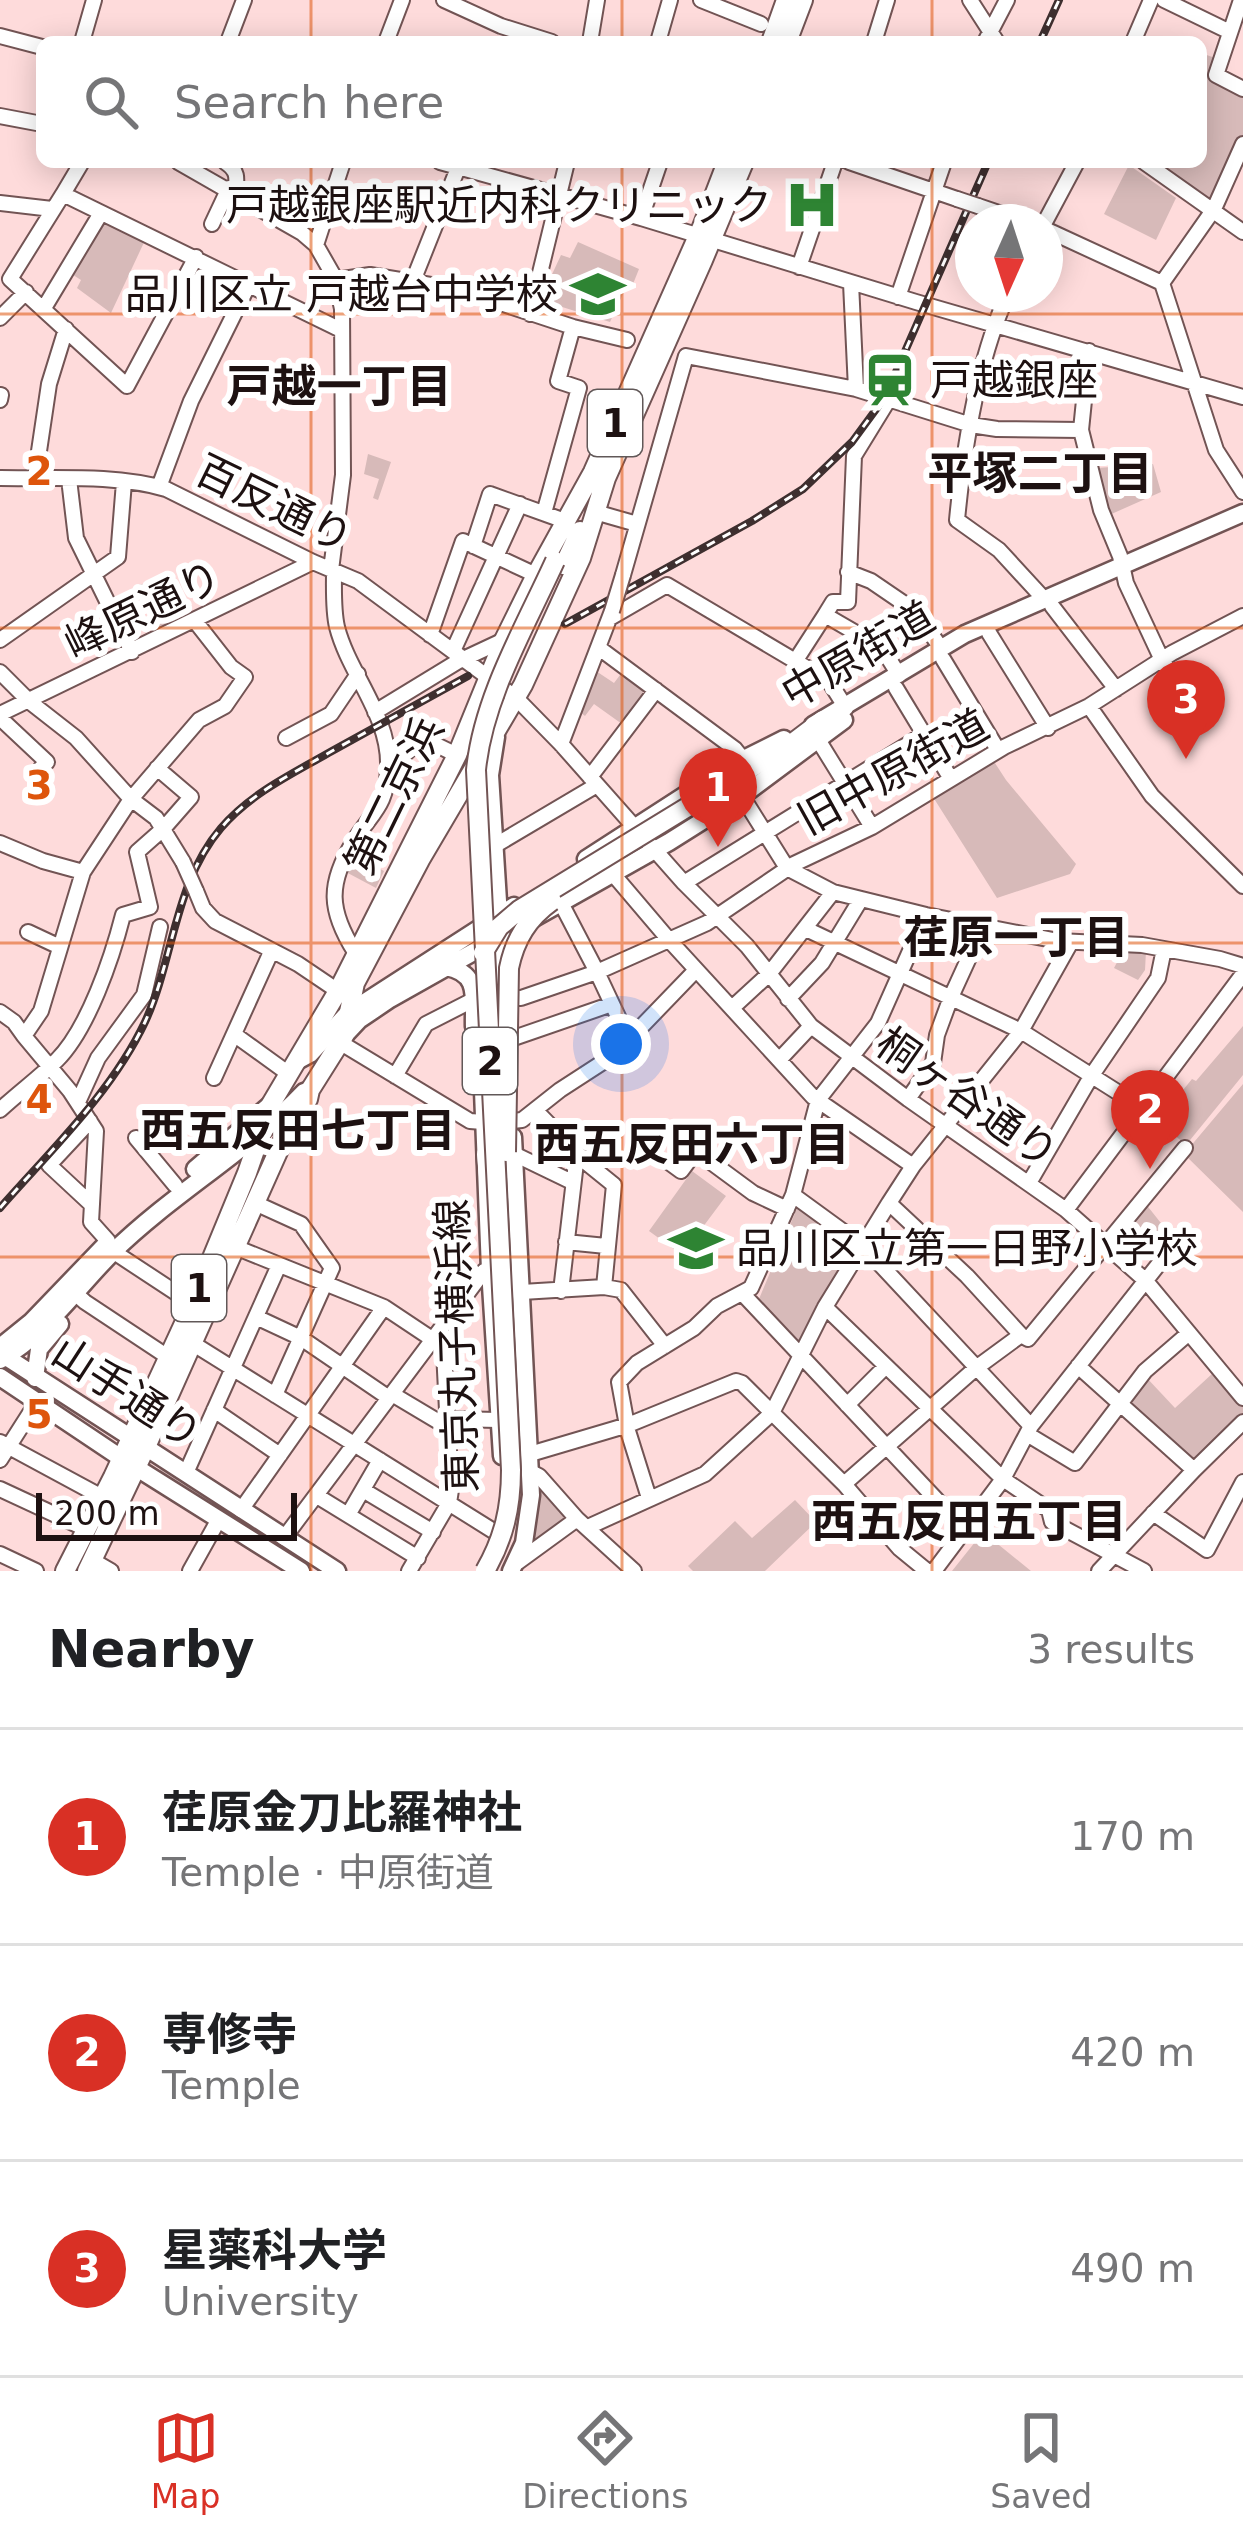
<!DOCTYPE html>
<html lang="en">
<head>
<meta charset="utf-8">
<style>
  :root { --surface:#fff; --page:#f2f2f2; --text:#202124; --muted:#757577; --line:#e0e0e0; --accent:#d93025 }
  body { margin:0; font-family:"DejaVu Sans","Noto Sans JP",sans-serif; background:var(--page); color:var(--text) }
  .compass { position:absolute; left:955px; top:204px; width:108px; height:108px; border-radius:50%; background:var(--surface); box-shadow:0 6px 30px #0003; rotate:183deg }
  .scale { position:absolute; left:36px; bottom:30px; width:261px; box-sizing:border-box; padding-left:12px; border:6px solid #1d1111; border-top:0; font-size:33px; line-height:42px; white-space:nowrap; color:#1d1111; -webkit-text-stroke:9px #fff; paint-order:stroke }
  .you { position:absolute; left:621px; top:1044px; width:42px; height:42px; margin:-30px; border:9px solid #fff; border-radius:50%; background:#1a73e8; box-shadow:0 0 0 18px #1a73e833 }
  .badge { display:grid; place-items:center; width:78px; height:78px; border-radius:50%; background:var(--accent); color:#fff; font-size:39px; font-weight:700 }
  .pin { position:absolute; translate:-50% -99px; filter:drop-shadow(0 3px 6px #0008) }
  .pin::after { content:''; position:absolute; top:63px; width:42px; height:36px; background:inherit; clip-path:polygon(0 0,100% 0,50% 100%) }
  .list { margin:0; padding:0; list-style:none }
  h2 { display:flex; justify-content:space-between; align-items:center; height:156px; margin:0; padding:0 48px; font-size:51px }
  h2 small { font-size:39px; font-weight:400; color:var(--muted) }
  .list li { display:grid; grid-template-columns:78px 1fr auto; gap:36px; align-items:center; box-sizing:border-box; height:216px; padding:0 48px; border-top:3px solid var(--line) }
  .list b { display:block; font-size:45px; white-space:nowrap }
  .list p { margin:0; font-size:39px; white-space:nowrap; color:var(--muted) }
  .list em { font-size:39px; font-style:normal; color:var(--muted) }
  .icon { flex:none; width:66px; height:66px; fill:none; stroke:currentColor; stroke-width:2; stroke-linecap:round; stroke-linejoin:round }
  .map { position:relative; flex:none; width:1243px; height:1571px; overflow:hidden }
  .search { position:absolute; background:var(--surface); box-shadow:0 6px 30px #0003; left:36px; right:36px; top:36px; height:132px; display:flex; align-items:center; gap:30px; box-sizing:border-box; padding:0 42px; border-radius:18px; color:var(--muted); font-size:45px }
  .sheet { height:804px; background:var(--surface) }
  nav { display:flex; justify-content:space-around; align-items:center; box-sizing:border-box; height:168px; border-top:3px solid var(--line); background:var(--surface); font-size:33px; color:var(--muted) }
  nav a { display:grid; justify-items:center; gap:6px }
  nav .on { color:var(--accent) }
  .map>svg:first-child { display:block }
  .green { fill:#d7bab9 }
  .lines { fill:none; stroke-linecap:round; stroke-linejoin:round }
  .minor-casing { stroke:#725454; stroke-width:18 }
  .major-casing { stroke:#725454; stroke-width:21 }
  .highway-casing { stroke:#725454; stroke-width:22 }
  .minor { stroke:#fff; stroke-width:14 }
  .major { stroke:#fff; stroke-width:16 }
  .highway { stroke:#fff; stroke-width:18 }
  .rail-casing { stroke:#3e2f2f; stroke-width:8 }
  .rail { stroke:#fff; stroke-width:3; stroke-dasharray:9; stroke-linecap:butt }
  .minor-bridge-casing { stroke:#725454; stroke-width:18; stroke-linecap:butt }
  .highway-bridge-casing { stroke:#725454; stroke-width:22; stroke-linecap:butt }
  .minor-bridge { stroke:#fff; stroke-width:14 }
  .highway-bridge { stroke:#fff; stroke-width:18 }
  .grid { fill:none; stroke:#de550c; stroke-width:3; stroke-opacity:0.55 }
  .labels { text-anchor:middle; dominant-baseline:central; stroke-width:12; stroke-linejoin:round; paint-order:stroke }
  .shield { fill:#fff; stroke:#615858; stroke-width:3 }
  .shield-label { font-size:39px; font-weight:bold; fill:#1d1111 }
  .poi-label { font-size:42px; fill:#1d1111; stroke:#fff; text-anchor:end }
  .street-label { font-size:42px; fill:#1d1111; stroke:#fff }
  .neighbourhood-label { font-size:45px; font-weight:bold; fill:#1d1111; stroke:#fff }
  .grid-label { font-size:39px; text-anchor:middle; font-weight:bold; fill:#de550c; stroke:#fff; stroke-width:12; stroke-linejoin:round; paint-order:stroke }
</style>
</head>
<body>
<div class="map">
<svg width="1243" height="1571" viewBox="0 0 1243 1571">
  <rect width="100%" height="100%" fill="#fedbdb"/>
  <path class="green" d="M1201,53L1218,59L1213,77L1243,92V135L1213,203L1150,162H1201Z
    M1129,165L1176,198L1156,240L1104,214Z
    M101,213L147,236L111,313L77,288L81,280L67,271Z
    M578,242L639,269L633,284L628,283L610,322L543,301L541,298L561,255L570,258Z
    M368,454L391,462L378,500L373,498L379,479L364,474Z
    M1153,464L1161,492L1107,516L1097,468Z
    M171,579L180,593L163,602L162,614L170,630L162,634L136,585Z
    M596,671L614,683L623,671L646,688L622,724L594,704L585,716L580,712Z
    M993,760L1006,780L1076,864L1070,874L997,898L933,797Z
    M353,855L384,871L376,888L344,871Z
    M1124,949L1146,951L1145,970L1138,980L1114,968Z
    M1243,1026V1075L1186,1145L1158,1121L1192,1079L1196,1081Z
    M1243,1084V1212L1184,1154Z
    M692,1171L726,1196L682,1255L649,1231Z
    M1145,1203L1172,1237L1163,1248L1131,1219Z
    M798,1206L842,1242L845,1260L817,1305L799,1342L759,1299Z
    M1213,1373L1243,1407V1415L1195,1463L1130,1406L1129,1400L1145,1376L1175,1408Z
    M162,1465L209,1495L269,1539L267,1541L159,1473Z
    M537,1480L565,1514L563,1520L527,1549Z
    M795,1500L816,1522L765,1571H693L688,1566L735,1521L752,1538Z
    M983,1532L1031,1571H952Z"/>
  <g class="lines">
    <defs>
      <path id="minor" d="M444,0L501,26L552,42
        M701,0L761,24
        M970,0L997,42
        M1164,0L1228,31
        M1241,0L1216,75L1243,89
        M0,36L42,47
        M82,42L94,0
        M228,42L244,0
        M386,42L402,0
        M590,42L597,0
        M658,42L670,0
        M874,42L887,0
        M985,42L1007,0
        M1133,42L1151,0
        M0,116L42,124
        M82,162L63,194L341,330
        M178,162L302,233L316,245L336,280L342,309L343,475L331,570
        M225,162C239,171 237,179 235,194
        M440,162L641,218L916,302L1243,397
        M849,162L957,199
        M1144,162L1243,232
        M63,194L10,279L127,386L196,257
        M0,203L52,209
        M978,206L1025,222
        M641,218L660,162
        M1045,222L1077,162
        M212,224L228,190
        M1045,229L1162,283L1216,450L1243,492
        M316,245L343,162
        M799,267L835,162
        M336,280L370,275L461,290L573,327L627,340
        M413,281L460,163
        M851,283L856,389
        M1162,283L1214,209L1243,144
        M1008,294C977,360 964,447 957,520L999,550L1045,600
        M898,297L944,162
        M44,308L101,213
        M530,314L567,162
        M0,318L26,292
        M1089,351L1081,430L1101,510L1120,556L1126,583L1162,660L1199,716
        M889,399L854,456L848,602H833L825,615L882,648L899,675
        M0,400L1,395
        M0,478C54,479 114,474 166,489L313,562L358,581L516,698L561,744L684,883L747,946L811,1026L908,1099L1066,1210L1145,1280L1243,1398
        M35,478L49,384L66,329
        M69,479L76,538L132,652
        M159,487L191,401L249,284
        M595,512L637,524
        M544,513L579,388L558,381L573,327
        M473,546L490,494L565,521
        M334,571C334,589 333,610 337,627C349,674 390,716 388,767C387,806 373,811 354,841C327,884 329,911 355,952
        M848,572L871,581L915,611L941,648
        M623,575L686,356L856,389L971,425L997,429L1081,430
        M1052,606L1116,689
        M610,618L667,585L829,681L846,708
        M989,633L1048,728
        M430,635L463,541L536,575
        M0,640L118,557L124,482
        M599,648L735,749L743,759
        M453,651L520,504
        M943,659L998,750
        M796,660L825,615
        M0,672L30,702L76,738L131,799L156,818L183,862
        M896,688L951,779
        M1089,706L1152,796L1243,886
        M375,712L457,662L504,640
        M0,714L313,562
        M0,718L47,762L41,768
        M286,738L331,714L358,674
        M817,738L872,827
        M561,744L612,611
        M389,769L422,738L457,755
        M590,777L656,690
        M742,796L787,868L833,892L926,915L1058,941L1142,945L1220,959L1243,966
        M0,843L43,861L83,872
        M494,846L597,785
        M613,874L670,941L813,1097L913,1166
        M684,883L923,735
        M196,891L203,908L215,921L298,964L338,991
        M561,903L597,972L629,1040
        M806,929L1021,1031L1141,1107
        M28,932L60,947
        M505,998H521L597,972L707,923L794,864L872,827L1004,747L1089,706L1172,653L1243,616
        M788,999L822,963L861,899
        M732,1008L769,974L833,892
        M0,1012L14,1022L24,1036
        M235,1035L289,1074
        M508,1040L612,1004
        M341,1043L470,1121L483,1122
        M780,1059L811,1026
        M395,1076L426,1024L473,1000
        M214,1078L271,952
        M908,1099L933,1063L937,1035L951,997L983,927
        M78,1102L98,1058L144,995L160,927
        M0,1110C18,1093 39,1078 57,1060C88,1029 112,958 123,915L150,907L137,852L163,829L191,797L157,768
        M535,1110L588,1164L614,1185L604,1287
        M90,1121L49,1165L92,1205
        M512,1121L522,1120L560,1090L614,1055L696,970
        M136,1138L175,1185
        M514,1154L572,1182
        M670,1163L681,1171L696,1151L753,1193L787,1209
        M1029,1183L1092,1075L1158,978L1164,949
        M793,1195L863,1246L1031,1426
        M255,1203L301,1224L332,1268L275,1395
        M889,1203L967,1276L1021,1335
        M1066,1210L1243,974
        M108,1241L91,1222L96,1131L70,1091L24,1036L41,1011L83,872L131,799L199,720L225,706L245,677L231,667L195,621
        M566,1242L606,1246
        M235,1247L384,1307L441,1345L444,1351L451,1490L449,1503L409,1571
        M114,1252L193,1304
        M561,1291L577,1154
        M742,1293L965,1530
        M76,1294L85,1302L168,1357
        M825,1307L1003,1479L1049,1510L1052,1522L1144,1571
        M256,1317L301,1338L389,1398
        M192,1343L495,1532
        M1078,1366L1194,1470
        M392,1394L449,1428
        M847,1405L886,1366
        M214,1410L280,1455
        M448,1419L499,1420
        M1027,1434L1075,1463L1145,1371L1189,1333
        M0,1442L102,1497
        M530,1454L628,1425L736,1381L742,1383L844,1484L899,1548L927,1571
        M0,1460L37,1402
        M531,1472L539,1476L577,1519L634,1571
        M186,1473L279,1265
        M844,1484L976,1368L1021,1335L1028,1339L1185,1148
        M0,1489L86,1529
        M363,1490L433,1532
        M317,1496L418,1558
        M649,1498L628,1431L619,1382L637,1363L694,1328L717,1306L751,1288L793,1195L818,1100L878,1023L926,915
        M241,1510L384,1307
        M1153,1513L1207,1550L1243,1482
        M348,1515L380,1460
        M588,1527L705,1474L772,1413L825,1307L889,1203L913,1166L1021,1031L1071,942
        M284,1538L484,1271L490,1270L522,1292L604,1287L621,1290L665,1346
        M0,1554L36,1571
        M92,1560L111,1571
        M518,1562L577,1519
        M190,1571L219,1519
        M934,1571L1003,1479L1031,1426L1173,1246
        M1099,1571L1194,1470L1243,1422"/>
      <path id="major" d="M813,725L965,634L1243,513
        M496,737L490,775L503,980
        M586,859L730,766L784,739
        M446,967C481,973 473,999 474,1027
        M480,1014L490,1270L502,1456
        M344,1036L359,1020L390,999L669,842L742,796L844,720
        M297,1061L310,1054L348,1013L514,906
        M195,1169L271,1104
        M0,1347L31,1322L107,1243
        M0,1353L337,1571
        M0,1360C46,1334 76,1289 113,1252C172,1194 247,1152 304,1092L310,1090
        M0,1377L121,1458L301,1571
        M35,1378L39,1349L60,1324
        M511,1571L524,1543L531,1495L513,1137"/>
      <path id="highway" d="M771,42L786,0
        M787,42L803,0
        M564,565L580,531
        M735,778L794,742L823,720
        M486,1154L489,1188
        M65,1571L113,1477L193,1304L247,1173L271,1104L338,991L457,755L504,640L536,575L593,472L702,227L727,162
        M87,1571L145,1449L285,1136L308,1099L310,1090L344,1036L355,983L420,860L523,685L581,558L606,478L703,260L744,162"/>
    </defs>
    <use href="#minor" class="minor-casing"/>
    <use href="#major" class="major-casing"/>
    <use href="#highway" class="highway-casing"/>
    <use href="#minor" class="minor"/>
    <use href="#major" class="major"/>
    <use href="#highway" class="highway"/>
    <defs>
      <path id="rail" d="M1040,42L1059,0
        M565,624L752,521L803,489L852,442L877,408L892,381L988,162
        M0,1208C51,1150 112,1092 145,1022C174,959 174,883 221,828C251,793 292,774 332,751C377,726 423,701 468,676"/>
    </defs>
    <use href="#rail" class="rail-casing"/>
    <use href="#rail" class="rail"/>
    <defs>
      <path id="minor-bridge" d="M957,199L978,206
        M612,611L623,575
        M183,862L196,891"/>
      <path id="highway-bridge" d="M483,953L499,927L519,910L735,778
        M506,1152L509,968C515,939 528,918 552,901
        M485,1571C504,1538 511,1508 511,1470L476,770C483,698 525,627 555,561"/>
    </defs>
    <use href="#minor-bridge" class="minor-bridge-casing"/>
    <use href="#highway-bridge" class="highway-bridge-casing"/>
    <use href="#minor-bridge" class="minor-bridge"/>
    <use href="#highway-bridge" class="highway-bridge"/>
  </g>
  <path class="grid" d="M311,0V42M622,0V42M932,0V42M311,162V1571M622,162V1571M932,162V1571M0,314H1243M0,628H1243M0,943H1243M0,1257H1243"/>
  <defs>
    <symbol id="hospital-bare" viewBox="-9 -9 18 18"><path d="M-5-5h3v3.5h4V-5h3V5h-3V1.5h-4V5h-3Z" fill="#2e8433" stroke="#fff" stroke-width="2.5" paint-order="stroke"/></symbol>
    <symbol id="school-bare" viewBox="-9 -9 18 18"><path d="M0-5L7-2L0 1L-7-2ZM-4 1L0 2.5L4 1V4Q0 6-4 4Z" fill="#2e8433" stroke="#fff" stroke-width="2.5" paint-order="stroke"/></symbol>
    <symbol id="station-bare" viewBox="-9 -9 18 18"><path d="M-3-6H3Q5-6 5-4V2Q5 4 3 4L4.5 6H3L1.5 4h-3L-3 6H-4.5L-3 4Q-5 4-5 2V-4Q-5-6-3-6ZM-3.5-4v3h7v-3ZM-3.5 1v1.5H-2V1ZM2 1v1.5H3.5V1Z" fill="#2e8433" stroke="#fff" stroke-width="2.5" paint-order="stroke"/></symbol>
  </defs>
  <g fill-rule="evenodd">
    <use href="#hospital-bare" x="774" y="167" width="76" height="76"/>
    <use href="#school-bare" x="560" y="256" width="76" height="76"/>
    <use href="#station-bare" x="852" y="342" width="76" height="76"/>
    <use href="#school-bare" x="658" y="1210" width="76" height="76"/>
  </g>
  <g class="labels">
    <g class="shield">
      <rect x="588" y="390" width="54" height="66" rx="9"/>
      <rect x="463" y="1028" width="54" height="66" rx="9"/>
      <rect x="172" y="1255" width="54" height="66" rx="9"/>
    </g>
    <g class="shield-label">
      <text x="615" y="423">1</text>
      <text x="490" y="1061">2</text>
      <text x="199" y="1288">1</text>
    </g>
    <g class="poi-label">
      <text x="772" y="205">戸越銀座駅近内科クリニック</text>
      <text x="558" y="294">品川区立 戸越台中学校</text>
      <text x="930" y="380" text-anchor="start">戸越銀座</text>
      <text x="736" y="1248" text-anchor="start">品川区立第一日野小学校</text>
    </g>
    <g class="street-label">
      <text transform="translate(274 504) rotate(26)">百反通り</text>
      <text transform="translate(143 610) rotate(-26)">峰原通り</text>
      <text transform="translate(858 655) rotate(-30)">中原街道</text>
      <text transform="translate(893 772) rotate(-29)">旧中原街道</text>
      <text transform="translate(394 796) rotate(-64)">第二京浜</text>
      <text transform="translate(967 1098) rotate(35)">桐ヶ谷通り</text>
      <text transform="translate(457 1346) rotate(-92)">東京丸子横浜線</text>
      <text transform="translate(127 1393) rotate(33)">山手通り</text>
    </g>
    <g class="neighbourhood-label">
      <text x="339" y="386">戸越一丁目</text>
      <text x="1040" y="473">平塚二丁目</text>
      <text x="1016" y="937">荏原一丁目</text>
      <text x="298" y="1130">西五反田七丁目</text>
      <text x="692" y="1144">西五反田六丁目</text>
      <text x="969" y="1521">西五反田五丁目</text>
    </g>
  </g>
  <g class="grid-label">
    <text x="39" y="485">2</text>
    <text x="39" y="799">3</text>
    <text x="39" y="1113">4</text>
    <text x="39" y="1428">5</text>
  </g>
</svg>
<svg class="compass" viewBox="-18 -18 36 36"><path d="M0-13l5 13h-10z" fill="#e53935"/><path d="M0 13l5-13h-10z" fill="#757577"/></svg>
<div class="scale">200 m</div>
<div class="you"></div>
<div class="pin badge" style="left:718px;top:847px">1</div>
<div class="pin badge" style="left:1150px;top:1169px">2</div>
<div class="pin badge" style="left:1186px;top:759px">3</div>
<div class="search"><svg class="icon" aria-label="search" viewBox="0 0 24 24"><circle cx="10" cy="10" r="6"/><path d="M15 15l6 6"/></svg>Search here</div>
</div>
<section class="sheet">
<h2>Nearby<small>3 results</small></h2>
<ul class="list">
<li><span class="badge">1</span><div><b>荏原金刀比羅神社</b><p>Temple · 中原街道</p></div><em>170 m</em></li>
<li><span class="badge">2</span><div><b>専修寺</b><p>Temple</p></div><em>420 m</em></li>
<li><span class="badge">3</span><div><b>星薬科大学</b><p>University</p></div><em>490 m</em></li>
</ul>
</section>
<nav>
<a class="on"><svg class="icon" aria-label="map" viewBox="0 0 24 24"><path d="M3 6l6-2 6 2 6-2v14l-6 2-6-2-6 2zM9 4v14M15 6v14"/></svg>Map</a>
<a><svg class="icon" aria-label="directions" viewBox="0 0 24 24"><path d="M12 3l9 9-9 9-9-9zM9 14v-3h6M13 9l2 2-2 2"/></svg>Directions</a>
<a><svg class="icon" aria-label="saved" viewBox="0 0 24 24"><path d="M7 4h10v16l-5-4-5 4z"/></svg>Saved</a>
</nav>
</body>
</html>
